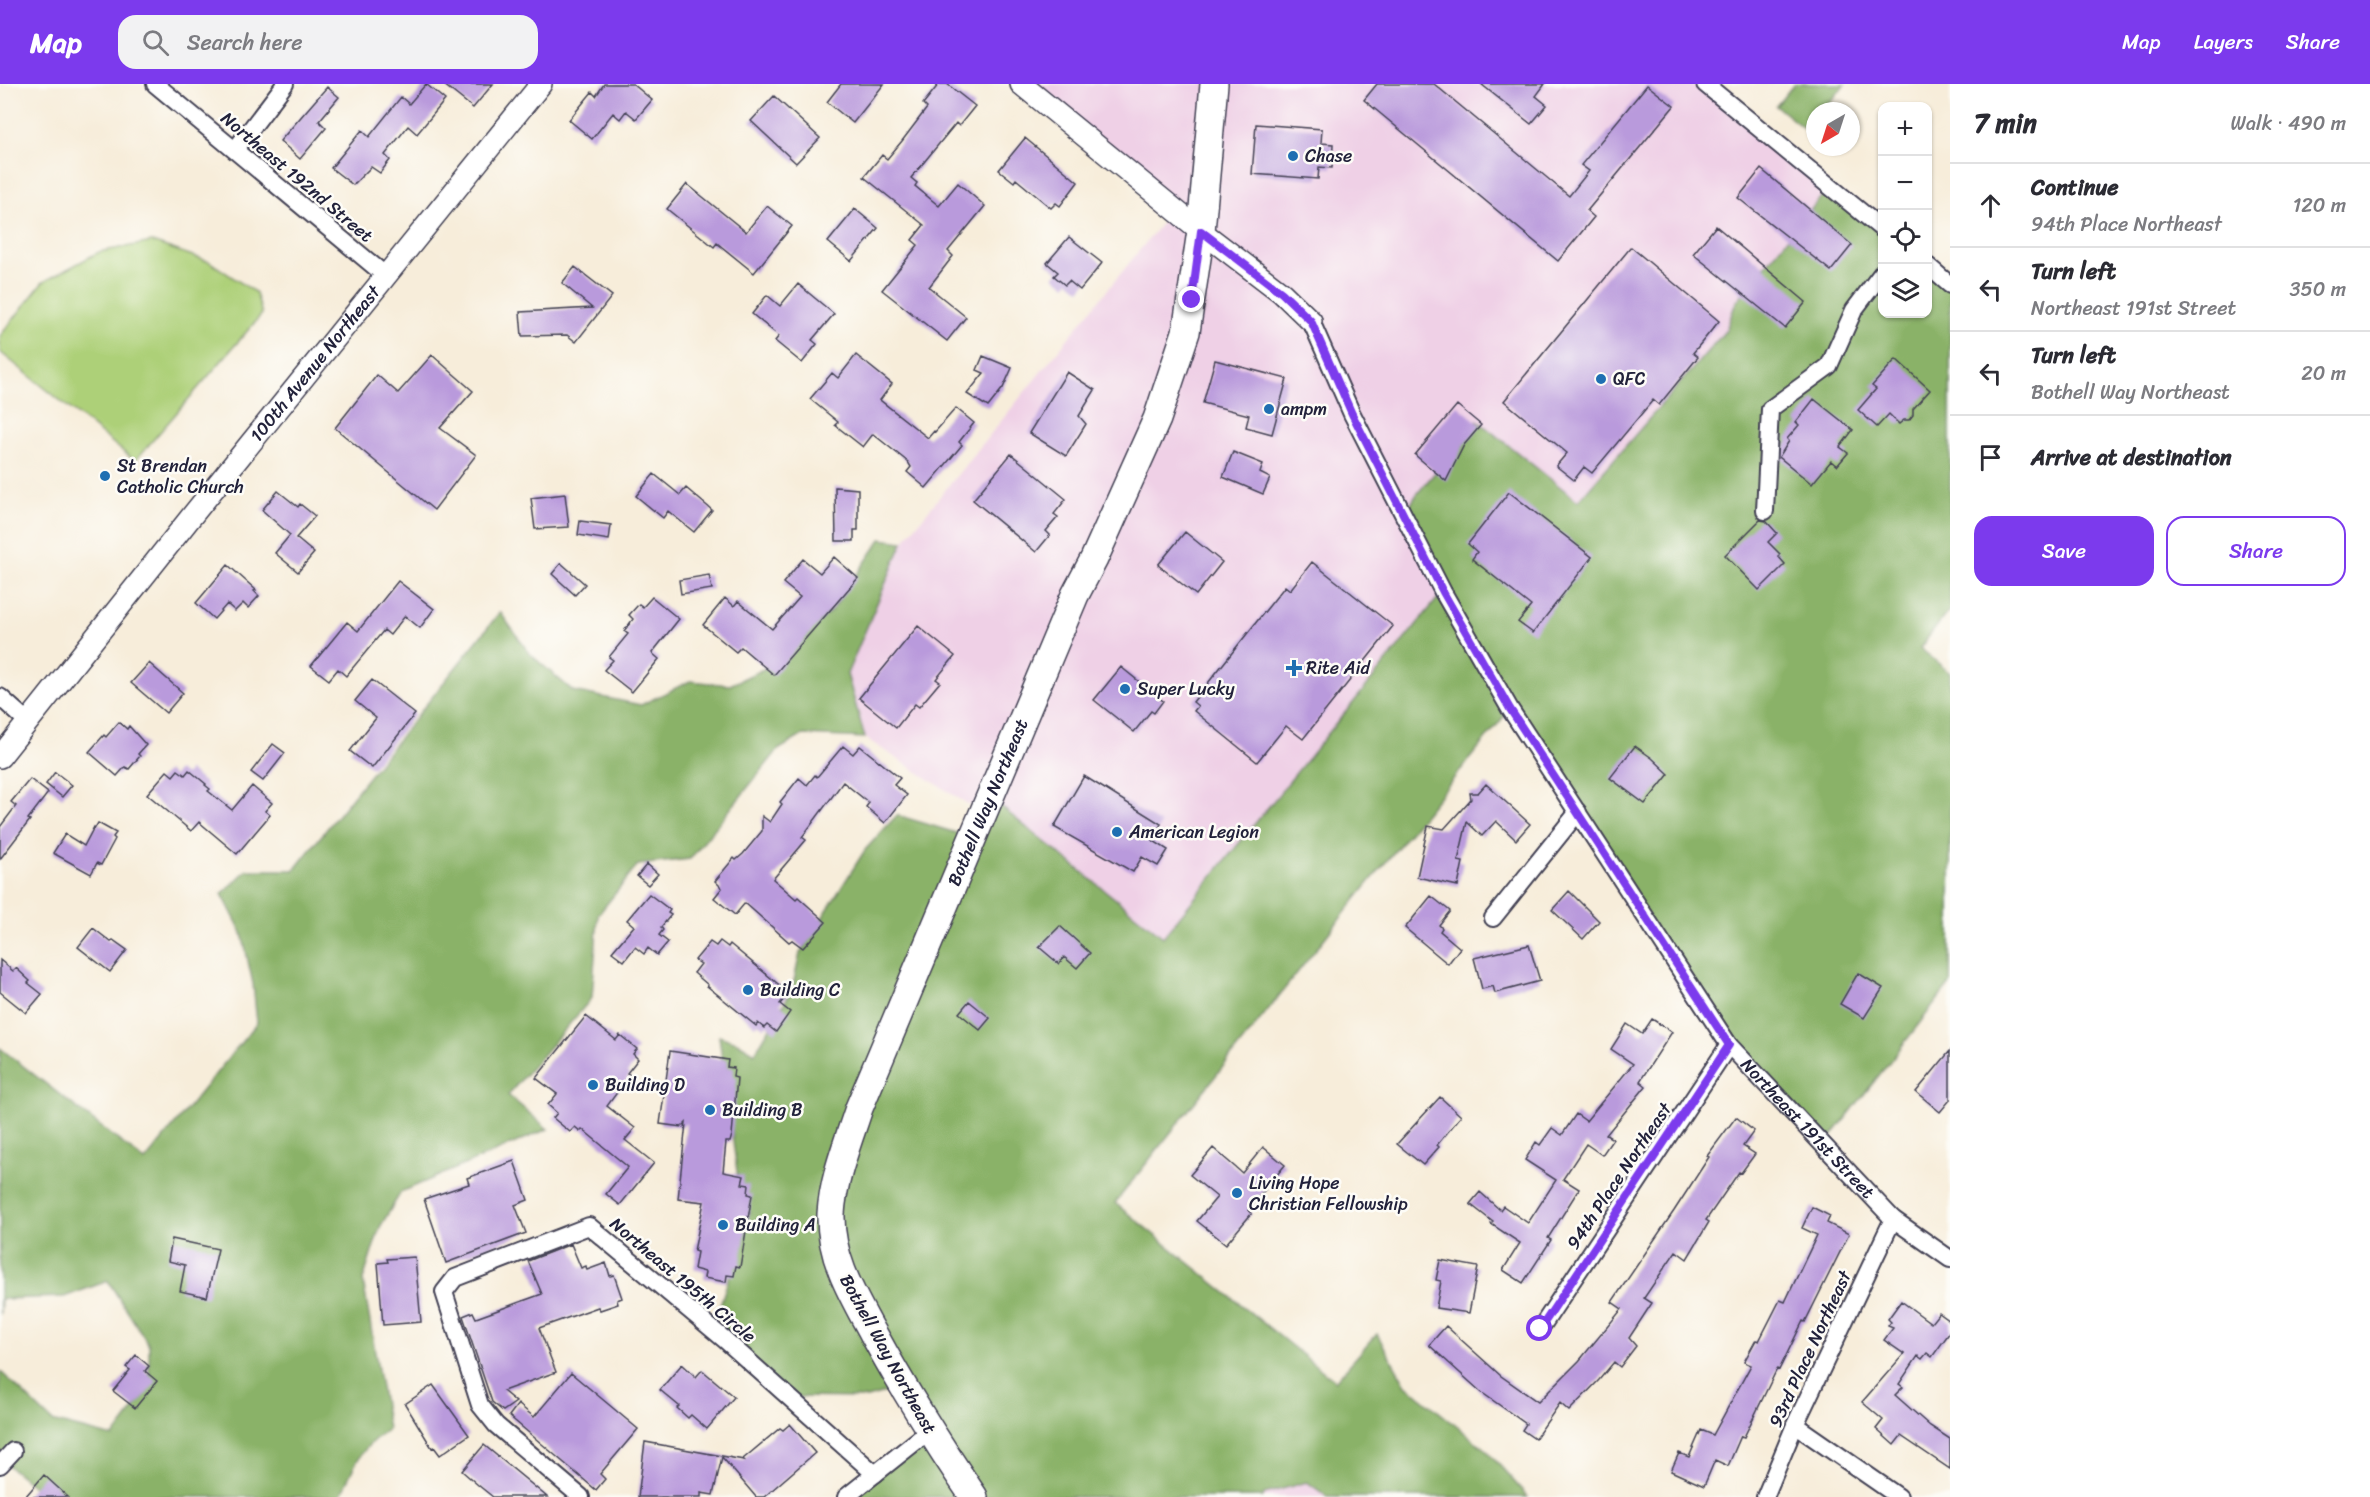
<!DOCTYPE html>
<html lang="en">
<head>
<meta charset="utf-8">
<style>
  :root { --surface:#fff; --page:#f2f2f3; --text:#2b2b33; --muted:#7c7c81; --line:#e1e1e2; --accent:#7c3aed }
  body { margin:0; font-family:Sriracha,sans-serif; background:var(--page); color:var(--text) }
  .controls { position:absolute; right:18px; top:18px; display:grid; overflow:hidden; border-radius:12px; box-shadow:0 2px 4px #0004 }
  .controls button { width:54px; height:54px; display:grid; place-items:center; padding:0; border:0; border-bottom:2px solid var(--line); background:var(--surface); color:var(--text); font:30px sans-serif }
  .compass { position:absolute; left:1806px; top:18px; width:54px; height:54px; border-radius:50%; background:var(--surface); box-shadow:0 2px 4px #0004; rotate:219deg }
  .stop { position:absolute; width:18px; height:18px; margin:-14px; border:4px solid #7c3aed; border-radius:50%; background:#fff }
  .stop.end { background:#7c3aed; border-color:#fff; box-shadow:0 2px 6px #0008 }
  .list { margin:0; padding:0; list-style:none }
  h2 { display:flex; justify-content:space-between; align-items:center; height:78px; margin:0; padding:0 24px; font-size:26px }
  h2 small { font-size:20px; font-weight:400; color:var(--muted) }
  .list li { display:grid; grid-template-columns:39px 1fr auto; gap:18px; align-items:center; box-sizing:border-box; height:84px; padding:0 24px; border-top:2px solid var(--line) }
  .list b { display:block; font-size:22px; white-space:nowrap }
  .list p { margin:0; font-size:20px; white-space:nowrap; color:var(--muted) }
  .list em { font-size:20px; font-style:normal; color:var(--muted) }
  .actions { display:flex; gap:12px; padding:18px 24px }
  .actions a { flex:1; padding:14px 0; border:2px solid var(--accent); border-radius:18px; text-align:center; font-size:21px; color:var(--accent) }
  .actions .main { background:var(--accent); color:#fff }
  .icon { flex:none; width:33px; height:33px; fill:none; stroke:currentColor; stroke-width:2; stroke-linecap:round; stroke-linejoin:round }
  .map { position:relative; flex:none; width:1950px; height:1413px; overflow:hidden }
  header { display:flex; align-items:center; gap:36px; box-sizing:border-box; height:84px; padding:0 30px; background:var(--accent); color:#fff }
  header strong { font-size:28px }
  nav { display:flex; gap:33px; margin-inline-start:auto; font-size:21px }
  .search { width:420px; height:54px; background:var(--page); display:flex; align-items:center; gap:15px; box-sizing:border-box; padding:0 21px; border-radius:18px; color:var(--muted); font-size:22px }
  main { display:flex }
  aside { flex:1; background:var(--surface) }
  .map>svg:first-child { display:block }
  .built { fill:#efd0e6 }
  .green { fill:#add078; stroke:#68795a; stroke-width:1.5 }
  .forest { fill:#8ab268; stroke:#566a52; stroke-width:1.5 }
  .building { fill:#b99adc }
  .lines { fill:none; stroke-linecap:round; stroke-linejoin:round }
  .minor-casing { stroke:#424053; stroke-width:20 }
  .tertiary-casing { stroke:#424053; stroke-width:24 }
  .primary-casing { stroke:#424053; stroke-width:30 }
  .minor { stroke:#fff; stroke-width:16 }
  .tertiary { stroke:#fff; stroke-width:21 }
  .primary { stroke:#fff; stroke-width:27 }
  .route { stroke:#7c3aed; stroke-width:8 }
  .poi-dot { fill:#1f6fb2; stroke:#fdfcf7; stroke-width:2 }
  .labels { text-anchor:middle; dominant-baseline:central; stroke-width:5; stroke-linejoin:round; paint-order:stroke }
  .poi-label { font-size:18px; fill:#22223b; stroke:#fdfcf7; text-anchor:start }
  .street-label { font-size:18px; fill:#22223b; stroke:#fdfcf7 }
</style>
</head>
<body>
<header>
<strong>Map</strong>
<div class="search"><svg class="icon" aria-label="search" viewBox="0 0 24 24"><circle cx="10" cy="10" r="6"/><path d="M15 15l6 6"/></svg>Search here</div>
<nav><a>Map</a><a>Layers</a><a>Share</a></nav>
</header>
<main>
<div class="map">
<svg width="1950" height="1413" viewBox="0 0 1950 1413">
  <rect width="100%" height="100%" fill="#fdfcf7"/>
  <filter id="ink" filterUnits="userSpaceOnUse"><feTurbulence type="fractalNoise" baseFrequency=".0167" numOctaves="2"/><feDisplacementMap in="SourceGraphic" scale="12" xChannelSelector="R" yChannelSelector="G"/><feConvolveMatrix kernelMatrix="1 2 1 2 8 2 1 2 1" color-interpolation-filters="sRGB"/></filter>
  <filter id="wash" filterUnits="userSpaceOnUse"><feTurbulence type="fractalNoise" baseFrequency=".008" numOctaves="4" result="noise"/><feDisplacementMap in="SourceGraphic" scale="24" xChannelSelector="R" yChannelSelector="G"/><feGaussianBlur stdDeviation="1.35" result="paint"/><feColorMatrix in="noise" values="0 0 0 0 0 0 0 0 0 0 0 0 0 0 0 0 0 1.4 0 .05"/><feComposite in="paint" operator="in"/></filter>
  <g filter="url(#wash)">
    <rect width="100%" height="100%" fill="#f7edda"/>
    <path class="built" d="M1025,0H1705L1830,102L1736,218L1726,246L1578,418L1478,338L1443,508L1163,854L990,714L983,730L865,654L847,590L903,458L1177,120Z
      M1307,1398L1328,1413H1263L1264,1410Z"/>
    <path class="green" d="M152,158L210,178L256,209L262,230L135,377L0,268V252L43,198L99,168Z"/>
    <path class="forest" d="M1794,0H1845L1823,27H1815V37L1807,47L1776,22Z
      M1830,102L1882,145V230H1928V182L1950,201V525L1920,564L1950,589V900L1824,1062L1729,961L1510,625L1347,826L1115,1119L1335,1297L1377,1250L1406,1301L1486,1366L1528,1413H1328L1307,1398L1264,1410L1263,1413H846L928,1347L902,1304L867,1314L790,1313L724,1255L718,1227L750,1128L738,1095L719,952L737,958L755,969L792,906L800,869L865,766L897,731L973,754L990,714L1163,853L1443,508L1404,431L1417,410L1478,337L1578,417L1726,246L1736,218Z
      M881,455L903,458L847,590L865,654L803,651L778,666L690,775L638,781L598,831L592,914L508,1011L548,1045L401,1108L380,1143L363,1196L388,1345C359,1365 354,1382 340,1413H47L0,1375V1287L52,1337L113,1353L149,1305V1261L108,1197L64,1213L1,1215L0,1231V964L145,1077L257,939L253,900L242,849L222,810L247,786H294L500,528L530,570L573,607L641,621L690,597L730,601L776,579L833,525Z"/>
    <g id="blocks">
      <path class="building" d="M426,0L445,16L417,50L408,42L385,71L390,76L380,89L371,83L353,101L331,84L362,46L369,53L401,13L409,20Z
        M443,0H493L473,24Z
        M604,0H633L652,16L636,35L626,27L620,35L613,29L592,55L569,36L592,8L596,12Z
        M841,0H884L853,39L827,18Z
        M939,0H947L975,22L959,42L956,39L911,94L917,99L915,102L939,122L958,99L985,122L948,167L953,172L929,203L966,233L947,257L882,206L918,161L912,156L924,141L864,93L882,71L887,75L902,57L927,24L923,20Z
        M1377,0H1434L1569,112L1589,87L1581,81L1647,1L1674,22L1587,127L1594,133L1558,177L1364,16Z
        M1481,0H1545L1536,12L1547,21L1531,40Z
        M327,3L339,13L319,37L326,44L300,75L280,57Z
        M774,12L820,54L796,79L751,37Z
        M1256,40L1322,45L1321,59L1333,60L1332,84L1319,83L1318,95L1252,90Z
        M1025,54L1078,98L1060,122L1056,119L1051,124L1016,95L1014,98L999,86Z
        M1761,85L1852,161L1831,187L1738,114Z
        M687,100L746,148L767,122L792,142L754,189L717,159L714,163L667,125Z
        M855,125L878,144L851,177L828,158Z
        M1716,142L1806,218L1785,244L1693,170Z
        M1069,153L1102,179L1080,206L1069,197L1065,201L1054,192L1058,188L1047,179Z
        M1631,163L1719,237L1693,269L1698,273L1659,321L1653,316L1592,389L1584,383L1574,396L1556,382L1567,369L1504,317Z
        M575,183L612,212L576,258L567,251L522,252L520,228L592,224L562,199Z
        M798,200L834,230L812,256L817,260L802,279L775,257L779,252L752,230L767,211L780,222Z
        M432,271L473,307L440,344L476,371L434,426L335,344L377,291L398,309Z
        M856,271L892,300L880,316L928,354L934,347L935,348L956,324L974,339L959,358L962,361L926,404L907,388L911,383L908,378L873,350L863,363L835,341L838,338L810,315L832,289L838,294Z
        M983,272L1012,284L1003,304L988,323L967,310L984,289L977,286Z
        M1896,275L1930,306L1913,325V331L1909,336H1904L1899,340L1889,330L1877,343L1858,326L1876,305L1872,302Z
        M1215,276L1287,295L1272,350L1246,343L1249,331L1203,319Z
        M1067,288L1095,306L1079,332L1086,340L1066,372L1029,349Z
        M1814,315L1853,346L1840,363L1848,369L1837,382L1831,377L1812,400L1779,373L1789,357L1787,355L1799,341L1796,338Z
        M1457,321L1481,341L1464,361L1446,397L1415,371Z
        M1233,368L1263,380L1260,389L1270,394L1263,410L1223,393Z
        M1011,370L1066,415L1054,430L1058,433L1046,447L1050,451L1036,468L973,416Z
        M654,390L680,411L686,404L712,426L694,448L668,427L663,434L636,412Z
        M835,403L858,405V446H854V457H836Z
        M278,407L298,423L300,420L315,432L296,454L314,469L298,488L275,469L290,451L262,426Z
        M1509,408L1592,473L1533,549L1518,538L1531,522L1472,475L1477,468L1468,460Z
        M565,410L569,443L535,445L531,414Z
        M1760,436L1766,437L1777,449L1768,458L1780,470L1778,472L1785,480L1759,506L1725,471Z
        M580,437L611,441L609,456L578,451Z
        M1185,448L1222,478L1196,511L1158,481Z
        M834,473L858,494L774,591L741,563L736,568L703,541L725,514L734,522L738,517L772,545L800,513L783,499L803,475L820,489Z
        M1312,478L1393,542L1303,655L1286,642L1257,678L1194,627L1198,622L1193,618L1285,502L1290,506Z
        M561,479L585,500L575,511L552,490Z
        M228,481L256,506L254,507L259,512L248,524L243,519L235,527L227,520L214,535L196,519Z
        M709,491L712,505L681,510L679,496Z
        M398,497L434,525L420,544L405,532L390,551L384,546L346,592L338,585L329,596L311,582L347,538L358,547Z
        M652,513L679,535L652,569L659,575L632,608L604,586L613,576L609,573L628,550L624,547L633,535L629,531L639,520L643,523Z
        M918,542L955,572L936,595L940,598L919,623L915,620L896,644L859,614Z
        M149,579L183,609L166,629L131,599Z
        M1121,583L1163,617L1154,629L1151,627L1134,648L1094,616Z
        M372,596L415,630L372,684L350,667L376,634L355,617Z
        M119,638L127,645L129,642L146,661L138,670L140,672L129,685L125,683L117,692L89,668L104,651L106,653Z
        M273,660L285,669L263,697L251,688Z
        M843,662L853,670L860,662L900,694L894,701L907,711L885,739L866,723L869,719L843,698L802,753L806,756L773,795L796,815L798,813L826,838L803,864L792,856L789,858L745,819L735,831L714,814L722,804L715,797L734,774L736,776L743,770L762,747V732L770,738L782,720L780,718L799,694L807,701L815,691L817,693Z
        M1635,662L1652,674L1669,690L1645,720L1610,694Z
        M178,686L185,691L189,686L206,700L205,701L210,705L208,707L232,726L252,702L272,719L265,727L270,731L237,770L199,738L191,747L147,710L167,687L173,692Z
        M55,688L72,701L62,713L46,700Z
        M1084,692L1161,740L1152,756L1168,766L1158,782L1142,773L1133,788L1054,743Z
        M30,695L48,709L28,735L30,736L0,775V743L16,722L11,718Z
        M1486,700L1530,740L1516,756L1496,737L1482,752L1467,738L1458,777L1463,778L1458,802L1417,793L1428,742L1444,745L1471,715L1470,709H1478Z
        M98,739L116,749L113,753L115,755L101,781L97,779L91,790L53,769L65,750L84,762L94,743L95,744Z
        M647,780L658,790L648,801L637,792Z
        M1569,807L1599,837L1583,855L1552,826Z
        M649,810L670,826L668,829L671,831L661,843L663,846L659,851L668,858L657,871L648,864L644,870L635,863L624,877L612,868L634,842L627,836Z
        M1431,812L1450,827L1439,841L1442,844L1440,847L1460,864L1448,880L1405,844Z
        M1060,842L1090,869L1077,884L1064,873L1059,880L1039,863Z
        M93,844L111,858L113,856L127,866L110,888L78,863Z
        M720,857L728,863L730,860L789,909L780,920L790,928L776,948L767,941L764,944L758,939L756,942L707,902L708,901L694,889L701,880L695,876L710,858L716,862Z
        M1529,861L1540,897L1495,909L1493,902L1482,905L1474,874Z
        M0,876L13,887L16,884L30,897L28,899L42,910L26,929L0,908Z
        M1858,889L1883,904L1864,934L1840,920Z
        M969,917L990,934L980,946L959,929Z
        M586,932L616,956L620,951L637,965L633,970L638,975L627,989L630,991L607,1022L635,1044L625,1056L654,1079L620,1121L606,1110L628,1083L582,1045L580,1047L575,1043L570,1048L553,1034L557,1029L548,1021L557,1010L536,994Z
        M1652,935L1672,948L1640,997L1646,1002L1606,1051L1613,1055L1602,1071L1586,1060L1563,1095L1579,1105L1548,1154L1551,1156L1523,1199L1503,1186L1520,1159L1491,1140L1493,1138L1470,1120L1480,1108L1500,1126L1503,1122L1528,1139L1556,1096L1525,1076L1536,1058L1540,1061L1552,1044L1562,1051L1576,1030L1586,1037L1633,980L1611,965L1627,940L1642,950Z
        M670,967L728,976L727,983L734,984L733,993L737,994L732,1051L730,1058H726L723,1088L744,1092L742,1100L749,1101L748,1110L752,1111L740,1183L736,1182L734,1192L727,1191L726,1198L704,1194L705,1188L694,1185L697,1168L694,1167L704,1118L678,1115L686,1039L682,1043L660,1040Z
        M1950,967V1016L1940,1028L1916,1008Z
        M1440,1013L1461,1032L1437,1061L1439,1063L1423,1081L1397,1060Z
        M1736,1033L1754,1047L1743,1062L1755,1070L1741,1089L1739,1088L1706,1136L1709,1138L1687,1175L1676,1167L1644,1214L1652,1219L1629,1254L1636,1262L1620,1283L1614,1278L1599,1296L1569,1327L1560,1319L1535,1355L1522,1346L1526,1340L1481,1308L1429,1261L1446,1242L1501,1292L1538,1318L1579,1277L1622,1225L1612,1218L1674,1127L1709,1073L1707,1072Z
        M1263,1063L1285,1081L1248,1126L1252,1129L1226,1160L1197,1137L1217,1113L1190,1091L1213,1064L1242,1089Z
        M514,1077L528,1116L515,1121L526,1149L446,1179L424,1115L469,1100L467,1094Z
        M1812,1123L1830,1132L1827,1139L1849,1150L1805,1238L1803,1237L1779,1286L1777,1285L1744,1353L1741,1352L1728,1382L1715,1376L1704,1402L1671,1387L1679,1369L1689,1373L1701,1346L1713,1351L1751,1281L1744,1278L1756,1256L1759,1257L1780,1216L1785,1218L1817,1151L1802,1144Z
        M172,1155L218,1165L207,1213L180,1207L185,1181L168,1177Z
        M571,1160L581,1184L586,1182L587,1186L606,1179L610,1192L614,1191L622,1214L617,1216L618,1220L600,1226L598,1223L539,1244L556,1288L503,1307L516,1318L503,1327L492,1318L463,1232L473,1228L476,1234L542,1210L528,1177Z
        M415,1173L421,1238L383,1241L378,1179L388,1178L387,1175Z
        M1440,1176L1478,1183L1469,1229L1436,1224L1441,1197L1436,1196Z
        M1901,1217L1931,1239L1939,1229L1950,1237V1248L1932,1273L1927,1269L1922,1275L1918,1272L1899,1300L1903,1303L1895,1311L1930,1342L1950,1355V1385L1901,1352L1894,1361L1876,1345L1883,1336L1862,1318L1904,1270L1884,1256L1893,1244L1888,1242L1891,1238L1888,1235Z
        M136,1271L149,1282L145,1287L157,1297L135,1324L113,1307L130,1286L126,1283Z
        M682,1280L696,1293L702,1286L734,1313L707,1345L691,1331L688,1334L677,1324L679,1322L660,1306Z
        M571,1289L638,1345L600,1390L605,1395L596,1406L509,1332L518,1320L534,1333Z
        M433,1301L469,1351L440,1371L434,1363L432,1364L405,1320Z
        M790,1340L815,1369L764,1413H756L722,1373L713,1411L701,1409V1413H638L645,1358L744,1376L743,1375L780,1344L783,1346Z
        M484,1361L547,1413H493L478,1401L462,1387Z
        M44,1391L68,1413H25Z"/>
    </g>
  </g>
  <g filter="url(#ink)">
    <use href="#blocks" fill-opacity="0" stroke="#424053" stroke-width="1.5"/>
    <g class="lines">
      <defs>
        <g id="minor">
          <path d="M155,0L386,192"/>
          <path d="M1705,0L1882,145"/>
          <path d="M235,66L285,0"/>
          <path d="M1928,182L1950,201"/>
          <path id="s1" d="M1311,237L1352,330L1443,508L1510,625L1729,961L1893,1135L1950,1175"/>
          <path d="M1765,427L1770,325L1829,282L1854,226L1882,189"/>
          <path d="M0,613L28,638"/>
          <path d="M1493,834L1578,728"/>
          <path d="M1540,1245L1729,961"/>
          <path d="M1795,1341L1899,1413"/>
          <path d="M0,1381L13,1367"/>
          <path d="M581,1413L496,1341L480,1321L444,1208L455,1194L589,1142L724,1255L875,1390"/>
          <path d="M846,1413L929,1347"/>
          <path d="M1765,1413L1795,1341L1893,1135"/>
        </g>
        <g id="tertiary">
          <path d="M1021,0L1201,147L1282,209L1311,237"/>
          <path id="s2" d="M0,673L195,428L541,0"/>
        </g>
        <g id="primary">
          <path id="s3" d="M974,1413C938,1360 904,1306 873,1249C853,1212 830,1175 831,1130C833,1095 848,1058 859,1024L1075,511L1094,475L1157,335L1186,248L1201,147L1214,0"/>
        </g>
      </defs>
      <use href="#minor" class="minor-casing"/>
      <use href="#tertiary" class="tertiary-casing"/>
      <use href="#primary" class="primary-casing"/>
      <use href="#minor" class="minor"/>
      <use href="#tertiary" class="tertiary"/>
      <use href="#primary" class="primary"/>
    </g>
  </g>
  <g class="lines" filter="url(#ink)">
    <path class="route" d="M1192,216L1201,147L1282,209L1311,237L1352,330L1443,508L1510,625L1729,961L1540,1245"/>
  </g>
  <g class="poi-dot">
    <circle cx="1293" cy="72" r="6"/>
    <circle cx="1601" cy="295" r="6"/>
    <circle cx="1269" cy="325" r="6"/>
    <circle cx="105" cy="392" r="6"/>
    <path d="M1291 575h6v6h6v6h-6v6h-6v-6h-6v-6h6z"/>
    <circle cx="1125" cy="605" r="6"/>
    <circle cx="1117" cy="748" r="6"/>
    <circle cx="748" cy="906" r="6"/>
    <circle cx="593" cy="1001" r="6"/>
    <circle cx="710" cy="1026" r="6"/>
    <circle cx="1237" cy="1109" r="6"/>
    <circle cx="723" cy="1141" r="6"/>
  </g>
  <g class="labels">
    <g class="poi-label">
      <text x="1305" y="72">Chase</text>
      <text x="1613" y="295">QFC</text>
      <text x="1281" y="325">ampm</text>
      <text x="117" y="382">St Brendan<tspan x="117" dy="21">Catholic Church</tspan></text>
      <text x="1306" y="584">Rite Aid</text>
      <text x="1137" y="605">Super Lucky</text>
      <text x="1129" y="748">American Legion</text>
      <text x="760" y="906">Building C</text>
      <text x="605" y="1001">Building D</text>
      <text x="722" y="1026">Building B</text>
      <text x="1249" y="1099">Living Hope<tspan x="1249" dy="21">Christian Fellowship</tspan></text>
      <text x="735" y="1141">Building A</text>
    </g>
    <g class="street-label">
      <text transform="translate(297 93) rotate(40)">Northeast 192nd Street</text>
      <text stroke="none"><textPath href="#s2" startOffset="504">100th Avenue Northeast</textPath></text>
      <text stroke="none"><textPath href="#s3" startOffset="762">Bothell Way Northeast</textPath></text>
      <text stroke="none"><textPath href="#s1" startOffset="952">Northeast 191st Street</textPath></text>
      <text transform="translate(1619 1092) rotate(-56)">94th Place Northeast</text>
      <text transform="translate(683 1196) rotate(40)">Northeast 195th Circle</text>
      <text transform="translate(1810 1265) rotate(-65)">93rd Place Northeast</text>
      <text transform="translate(888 1270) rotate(61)">Bothell Way Northeast</text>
    </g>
  </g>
</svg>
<div class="controls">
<button>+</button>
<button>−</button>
<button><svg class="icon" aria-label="locate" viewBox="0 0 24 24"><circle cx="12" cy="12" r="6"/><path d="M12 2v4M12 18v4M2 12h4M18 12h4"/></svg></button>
<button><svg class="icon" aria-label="layers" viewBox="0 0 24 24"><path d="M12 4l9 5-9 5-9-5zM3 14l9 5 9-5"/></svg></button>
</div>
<svg class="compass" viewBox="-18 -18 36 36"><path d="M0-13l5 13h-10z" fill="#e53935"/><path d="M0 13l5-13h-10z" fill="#7c7c81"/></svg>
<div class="stop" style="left:1540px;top:1245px"></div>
<div class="stop end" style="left:1192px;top:216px"></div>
</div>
<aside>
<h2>7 min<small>Walk · 490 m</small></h2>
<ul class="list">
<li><svg class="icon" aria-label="ahead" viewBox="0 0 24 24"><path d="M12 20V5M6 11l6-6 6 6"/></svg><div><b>Continue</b><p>94th Place Northeast</p></div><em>120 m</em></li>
<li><svg class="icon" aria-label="left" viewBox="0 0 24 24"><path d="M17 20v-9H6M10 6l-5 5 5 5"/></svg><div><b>Turn left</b><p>Northeast 191st Street</p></div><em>350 m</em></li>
<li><svg class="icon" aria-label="left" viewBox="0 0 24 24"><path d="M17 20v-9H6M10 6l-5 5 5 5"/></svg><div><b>Turn left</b><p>Bothell Way Northeast</p></div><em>20 m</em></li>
<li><svg class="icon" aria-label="arrive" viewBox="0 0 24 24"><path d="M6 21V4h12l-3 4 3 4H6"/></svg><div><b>Arrive at destination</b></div></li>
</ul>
<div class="actions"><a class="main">Save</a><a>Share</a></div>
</aside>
</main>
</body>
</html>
